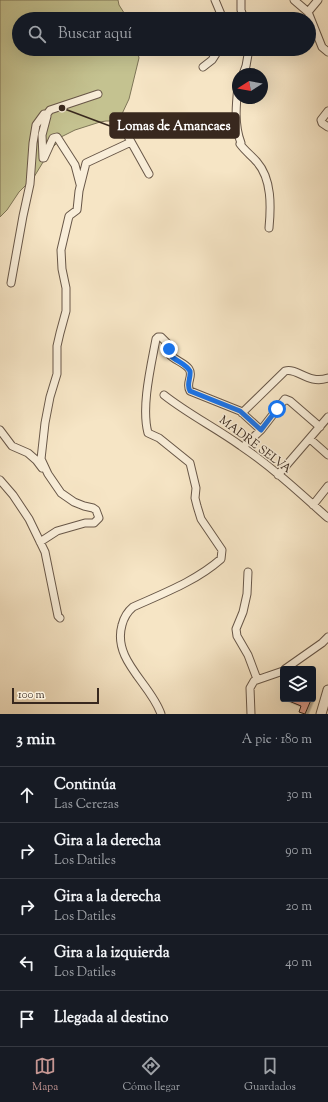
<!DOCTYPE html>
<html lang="es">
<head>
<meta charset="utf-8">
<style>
  :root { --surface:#171b24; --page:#242831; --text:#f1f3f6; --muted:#9ea1a6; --line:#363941; --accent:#c59692 }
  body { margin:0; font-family:"Sorts Mill Goudy",serif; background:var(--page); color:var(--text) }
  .controls { position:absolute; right:12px; bottom:12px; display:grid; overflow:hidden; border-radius:4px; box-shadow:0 4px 16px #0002 }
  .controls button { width:36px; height:36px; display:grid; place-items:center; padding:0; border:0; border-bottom:1px solid var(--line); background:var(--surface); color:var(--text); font:20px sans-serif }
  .compass { position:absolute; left:232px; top:68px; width:36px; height:36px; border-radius:50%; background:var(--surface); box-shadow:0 4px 16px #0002; rotate:259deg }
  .scale { position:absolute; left:12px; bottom:10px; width:87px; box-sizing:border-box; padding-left:4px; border:2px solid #38281e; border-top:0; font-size:11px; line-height:14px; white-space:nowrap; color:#38281e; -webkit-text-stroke:3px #f9eed9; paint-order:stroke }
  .stop { position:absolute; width:12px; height:12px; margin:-9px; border:3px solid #1a73e8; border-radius:50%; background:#fff }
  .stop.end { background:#1a73e8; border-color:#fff; box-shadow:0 1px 4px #0008 }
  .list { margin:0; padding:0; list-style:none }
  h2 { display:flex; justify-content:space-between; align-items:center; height:52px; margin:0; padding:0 16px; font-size:17px }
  h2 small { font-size:13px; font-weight:400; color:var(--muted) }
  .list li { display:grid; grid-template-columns:26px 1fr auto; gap:12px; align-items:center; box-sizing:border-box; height:56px; padding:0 16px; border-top:1px solid var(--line) }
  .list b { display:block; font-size:15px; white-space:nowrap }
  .list p { margin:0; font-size:13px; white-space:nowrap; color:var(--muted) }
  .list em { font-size:13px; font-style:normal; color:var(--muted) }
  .icon { flex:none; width:22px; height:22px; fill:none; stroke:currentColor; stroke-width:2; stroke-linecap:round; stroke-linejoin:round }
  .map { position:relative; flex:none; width:328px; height:714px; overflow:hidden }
  .search { position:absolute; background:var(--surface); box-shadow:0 4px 16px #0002; left:12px; right:12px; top:12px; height:44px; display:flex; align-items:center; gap:10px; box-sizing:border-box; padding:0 14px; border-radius:22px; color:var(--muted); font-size:15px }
  .sheet { height:332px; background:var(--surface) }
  nav { display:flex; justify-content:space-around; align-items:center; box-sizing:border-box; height:56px; border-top:1px solid var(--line); background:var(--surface); font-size:11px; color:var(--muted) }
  nav a { display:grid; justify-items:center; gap:2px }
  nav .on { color:var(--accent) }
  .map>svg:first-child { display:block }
  .green { fill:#c4c290; stroke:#7e7557 }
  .building { fill:#e1a08c; stroke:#38281e; filter:url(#shadow) }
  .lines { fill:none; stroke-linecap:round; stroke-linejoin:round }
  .minor-casing { stroke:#685748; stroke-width:9 }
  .tertiary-casing { stroke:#685748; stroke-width:11 }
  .minor { stroke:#f9eed9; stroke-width:7 }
  .tertiary { stroke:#f9eed9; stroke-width:9 }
  .route { stroke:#1a73e8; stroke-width:5 }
  .labels { text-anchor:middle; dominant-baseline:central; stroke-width:3; stroke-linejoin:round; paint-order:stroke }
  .street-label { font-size:12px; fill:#38281e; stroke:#f9eed9 }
  .leader { fill:none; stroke:#38281e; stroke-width:1.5 }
  .callout-dot { fill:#38281e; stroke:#f9eed9; stroke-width:1.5 }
  .callout { fill:#38281e; stroke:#38281e; stroke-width:1.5 }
  .callout-label { font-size:13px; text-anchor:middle; font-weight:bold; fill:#fff }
</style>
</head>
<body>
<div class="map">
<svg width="328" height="714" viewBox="0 0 328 714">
  <defs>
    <filter id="shadow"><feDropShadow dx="2.5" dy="1.5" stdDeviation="0" flood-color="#0004"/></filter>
  </defs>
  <rect width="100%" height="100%" fill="#f6e5c5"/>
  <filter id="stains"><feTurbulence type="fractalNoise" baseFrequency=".005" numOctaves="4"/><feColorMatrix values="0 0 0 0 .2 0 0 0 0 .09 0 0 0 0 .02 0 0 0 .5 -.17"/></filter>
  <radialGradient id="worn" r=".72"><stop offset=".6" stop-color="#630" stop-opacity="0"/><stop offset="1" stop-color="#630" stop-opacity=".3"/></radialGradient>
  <path class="green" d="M0,0H118L119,5L128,19H19V49H137L139,58L129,99L121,116L114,121H106L100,122L75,130L59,138L58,142L51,149L34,177L19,192L7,210L0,217Z"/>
  <path class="building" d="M284,699H308L311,700L305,714L299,712L301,706Z"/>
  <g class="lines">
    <defs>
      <path id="minor" d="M215,0L223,19
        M241,0V10L244,19
        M294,0L308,12L322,47L328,52
        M308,12L318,0
        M203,67L212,60L219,49
        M243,74L246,66L249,49
        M238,86C236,105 234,125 241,143L240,144C245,151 252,156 257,162C272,179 271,207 269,228
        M328,111L321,120L322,123L328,127
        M47,114L50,110L98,94
        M120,122L149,174
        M11,283L23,216L30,184L33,143L36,125L44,114H47V116L42,135L43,158H44L53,138L57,137L75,165L80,184
        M164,395C188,414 216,428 241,446C272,467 300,493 328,518
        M242,413L285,371C297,367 308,385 328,378
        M0,430L12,446L28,453L36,460L42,468
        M310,439L328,455
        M243,447L261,430L285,399L290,401L320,427
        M278,475L328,417
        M0,480L13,495L29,519L45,552L58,616L60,618
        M313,505L328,486
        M40,542L57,531L85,523H94L99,518L96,510L93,508L84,506L74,502L61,493L48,474L41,459L45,423L50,397L57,374V346L60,333L66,311V288L62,269L61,250L69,216L77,210L79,191L86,163L131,142
        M248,572L247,594L243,612L236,629L237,636L248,655L257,679
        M285,669L322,643L328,637
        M161,714C151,684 112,660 122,625C124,617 127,612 133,607C164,593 196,581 221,559L222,550L201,519L197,506L195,498L196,488L190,463L159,438L148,433C141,407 151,366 156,339L158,337H161L169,345V354C174,360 185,363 189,369C194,376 185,383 190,391L240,411L261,430
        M251,714L250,688L254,681L283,671"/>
      <path id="tertiary" d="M321,714L328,690"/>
    </defs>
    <use href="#minor" class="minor-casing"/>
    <use href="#tertiary" class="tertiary-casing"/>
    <use href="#minor" class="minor"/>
    <use href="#tertiary" class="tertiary"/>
  </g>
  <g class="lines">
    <path class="route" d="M169,349V354C175,361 185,363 190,371C191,379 186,384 190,391L240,411L261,430L277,409"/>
  </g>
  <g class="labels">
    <g class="street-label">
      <text transform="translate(255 445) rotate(37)">MADRE SELVA</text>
    </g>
  </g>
  <path class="leader" d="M62 108L110 126"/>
  <circle class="callout-dot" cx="62" cy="108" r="4"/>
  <rect class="callout" x="110" y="113" width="129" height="25" rx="4"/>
  <g class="callout-label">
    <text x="174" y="130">Lomas de Amancaes</text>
  </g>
  <rect width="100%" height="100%" filter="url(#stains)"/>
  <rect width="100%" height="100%" fill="url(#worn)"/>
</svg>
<div class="controls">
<button><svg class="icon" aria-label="layers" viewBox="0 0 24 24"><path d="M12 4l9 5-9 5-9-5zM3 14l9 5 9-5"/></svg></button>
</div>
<svg class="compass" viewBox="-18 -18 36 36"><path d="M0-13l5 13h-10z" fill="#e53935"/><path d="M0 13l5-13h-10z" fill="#9ea1a6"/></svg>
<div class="scale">100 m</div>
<div class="stop" style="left:277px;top:409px"></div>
<div class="stop end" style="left:169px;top:349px"></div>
<div class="search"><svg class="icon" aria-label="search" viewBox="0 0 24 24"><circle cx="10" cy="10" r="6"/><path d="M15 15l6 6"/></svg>Buscar aquí</div>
</div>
<section class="sheet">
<h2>3 min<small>A pie · 180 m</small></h2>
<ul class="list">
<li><svg class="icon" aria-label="ahead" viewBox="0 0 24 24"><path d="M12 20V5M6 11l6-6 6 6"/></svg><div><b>Continúa</b><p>Las Cerezas</p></div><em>30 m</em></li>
<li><svg class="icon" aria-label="right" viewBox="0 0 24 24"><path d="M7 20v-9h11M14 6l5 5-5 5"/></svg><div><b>Gira a la derecha</b><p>Los Datiles</p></div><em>90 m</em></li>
<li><svg class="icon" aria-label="right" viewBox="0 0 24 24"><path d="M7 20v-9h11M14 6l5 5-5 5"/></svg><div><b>Gira a la derecha</b><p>Los Datiles</p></div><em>20 m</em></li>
<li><svg class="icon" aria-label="left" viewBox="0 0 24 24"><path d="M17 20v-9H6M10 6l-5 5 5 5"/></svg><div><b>Gira a la izquierda</b><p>Los Datiles</p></div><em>40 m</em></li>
<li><svg class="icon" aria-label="arrive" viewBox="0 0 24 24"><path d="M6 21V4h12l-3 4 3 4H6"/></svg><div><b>Llegada al destino</b></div></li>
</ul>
</section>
<nav>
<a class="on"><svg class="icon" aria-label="map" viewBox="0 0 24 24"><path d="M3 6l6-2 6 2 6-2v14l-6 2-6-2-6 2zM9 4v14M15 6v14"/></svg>Mapa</a>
<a><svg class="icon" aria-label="directions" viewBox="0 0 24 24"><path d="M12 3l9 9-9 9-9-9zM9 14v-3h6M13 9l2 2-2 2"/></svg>Cómo llegar</a>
<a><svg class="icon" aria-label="saved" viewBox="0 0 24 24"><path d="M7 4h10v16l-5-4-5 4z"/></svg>Guardados</a>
</nav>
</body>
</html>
